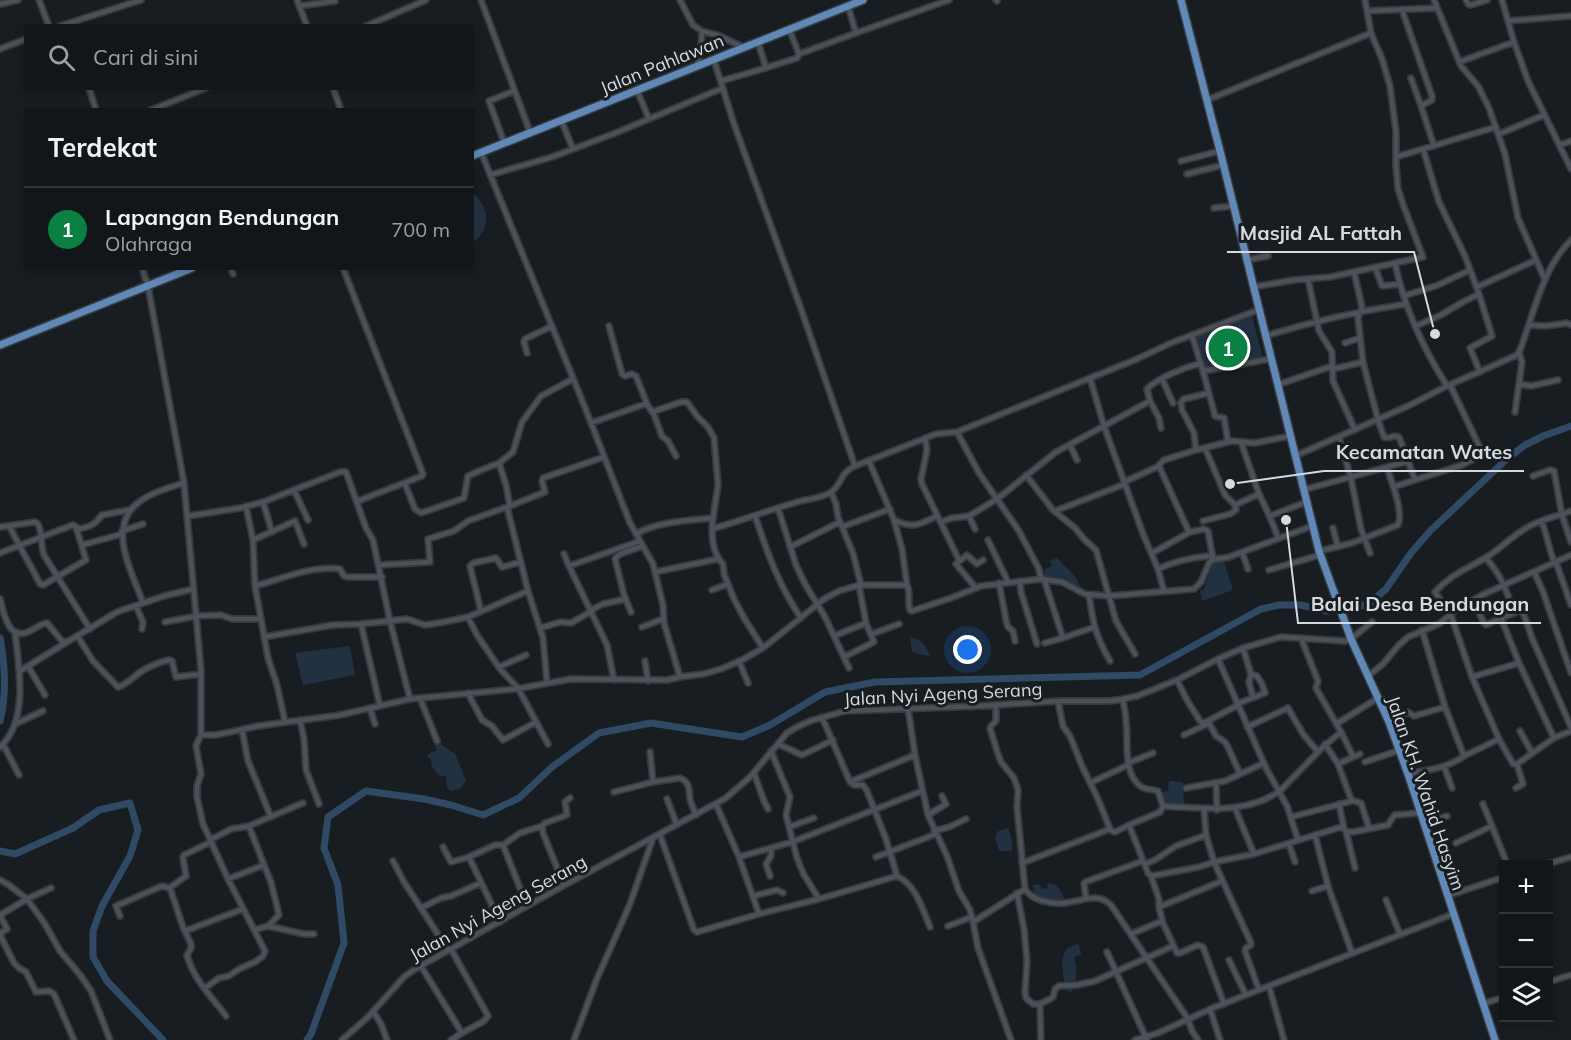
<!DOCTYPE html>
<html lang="id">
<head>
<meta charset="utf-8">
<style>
  :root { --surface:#12161a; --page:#1f2327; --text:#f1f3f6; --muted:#9c9fa2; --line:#313539; --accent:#0b8043 }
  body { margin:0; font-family:Mulish,sans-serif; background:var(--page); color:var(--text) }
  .controls { position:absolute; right:18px; bottom:18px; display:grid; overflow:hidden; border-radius:0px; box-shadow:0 3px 9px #0003 }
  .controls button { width:54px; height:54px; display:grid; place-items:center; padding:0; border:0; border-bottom:2px solid var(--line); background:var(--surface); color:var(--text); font:30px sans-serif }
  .you { position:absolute; left:968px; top:650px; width:21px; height:21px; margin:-15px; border:4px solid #fff; border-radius:50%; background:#1a73e8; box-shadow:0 0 0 9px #1a73e833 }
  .badge { display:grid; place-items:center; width:39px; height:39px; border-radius:50%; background:var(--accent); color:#fff; font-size:20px; font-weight:700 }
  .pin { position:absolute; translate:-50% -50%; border:3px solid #fff; box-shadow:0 2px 6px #0006 }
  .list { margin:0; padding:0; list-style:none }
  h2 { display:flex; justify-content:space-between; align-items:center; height:78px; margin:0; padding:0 24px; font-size:26px }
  h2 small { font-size:20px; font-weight:400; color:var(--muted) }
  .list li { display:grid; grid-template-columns:39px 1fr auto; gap:18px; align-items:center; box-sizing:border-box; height:84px; padding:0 24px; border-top:2px solid var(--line) }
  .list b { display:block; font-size:22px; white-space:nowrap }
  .list p { margin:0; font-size:20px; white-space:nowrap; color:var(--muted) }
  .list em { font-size:20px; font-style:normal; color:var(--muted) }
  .icon { flex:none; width:33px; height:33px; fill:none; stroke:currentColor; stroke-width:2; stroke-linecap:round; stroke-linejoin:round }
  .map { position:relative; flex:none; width:1571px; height:1040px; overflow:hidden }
  .search { position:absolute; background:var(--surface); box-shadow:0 3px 9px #0003; left:24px; top:24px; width:450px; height:66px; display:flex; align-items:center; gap:15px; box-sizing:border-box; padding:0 21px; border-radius:0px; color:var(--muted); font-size:22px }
  .panel { position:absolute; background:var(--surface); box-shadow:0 3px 9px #0003; left:24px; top:108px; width:450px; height:162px; border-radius:0px }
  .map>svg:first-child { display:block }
  .green { fill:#223141 }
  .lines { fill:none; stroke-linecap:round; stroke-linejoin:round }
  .river { stroke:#304964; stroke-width:7 }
  .minor-casing { stroke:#363a3e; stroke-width:8 }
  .primary-casing { stroke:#363a3e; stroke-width:10 }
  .minor { stroke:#4c5158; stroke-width:4.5 }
  .primary { stroke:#6089b7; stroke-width:7 }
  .labels { text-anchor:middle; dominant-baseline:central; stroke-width:6; stroke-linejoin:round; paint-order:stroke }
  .street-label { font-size:18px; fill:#d6dade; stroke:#181d22 }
  .leader { fill:none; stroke:#d6dade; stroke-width:2 }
  .callout-dot { fill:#d6dade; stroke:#181d22; stroke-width:2 }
  .callout-label { font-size:20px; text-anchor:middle; font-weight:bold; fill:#d6dade; stroke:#181d22; stroke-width:6; stroke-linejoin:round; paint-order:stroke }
</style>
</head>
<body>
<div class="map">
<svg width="1571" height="1040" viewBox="0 0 1571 1040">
  <rect width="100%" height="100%" fill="#181d22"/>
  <path class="green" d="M473,193C489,206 492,230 473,242Z
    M1252,316L1263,359L1203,370L1192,338Z
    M1057,558C1066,568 1076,574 1080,587L1065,581L1045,578L1044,572L1045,569L1052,566L1050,561Z
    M1213,562H1224L1233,590L1202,601L1200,591L1204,589Z
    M910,637C923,639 924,645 931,656L922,655L912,652Z
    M350,646L355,675L303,685L295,653Z
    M439,743L455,754L466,781L460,789L451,791L447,787L446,776H440L432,767L431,760L427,755L437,750L435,744Z
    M1169,781L1183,782L1184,805H1164L1162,792L1168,791Z
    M1008,828L1012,840V851H999L995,838L998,831Z
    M1049,883C1058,884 1061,891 1064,899L1060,903L1035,897L1033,885H1040L1042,889L1048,888L1047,885Z
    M1078,944L1081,952V954L1074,957C1077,971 1078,980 1071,993L1066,990C1064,978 1058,957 1068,948C1068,948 1077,944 1078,944Z"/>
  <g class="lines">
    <path class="river" d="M0,638C5,665 7,694 0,721
      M0,851L15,854L73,828L99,810L130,803L138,830L130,856L102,906L93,931V957L107,981L163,1040
      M307,1040L311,1034L344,943L338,885L324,848L328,817L366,791L424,799L451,805L483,815L519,798L552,767L599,733L651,723L742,737L770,725L825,692L875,682L1140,675L1261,609L1279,605H1301L1327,611L1354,609L1371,602L1386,589L1411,553L1430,531L1508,458L1525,445L1543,436L1571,426"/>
    <defs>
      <path id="minor" d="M39,0L49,26
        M297,0L307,26
        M481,0L530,132
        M680,0L693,25L702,31L701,48L697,66
        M996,0L997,1
        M1434,0L1461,66L1478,86L1489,108L1505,154L1518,218L1545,280
        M1466,0L1468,4L1471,5L1487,0
        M1502,0L1514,42
        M0,4L18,0
        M299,6L335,1
        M1402,10L1432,96V100L1421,106L1434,146
        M1367,11L1437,8
        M1508,21L1571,16
        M60,26L141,0
        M366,26L426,0
        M702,31L717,35L743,47
        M856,33L949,0
        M758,42L766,68
        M0,49L26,39
        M799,54L856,33L848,6
        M714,60L734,124L801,309L855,466
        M1459,62L1514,42L1528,81L1571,169
        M1411,78L1421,106
        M721,81L759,70L797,58L799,54L789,29
        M89,88L96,110
        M333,88L341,110
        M637,90L649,119
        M1207,100L1371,33
        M151,110L206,88
        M561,120L573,149
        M1499,134L1544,115
        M504,142L489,101L514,91
        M1560,145L1571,141
        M481,152L584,405L630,523L653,564L663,605L664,623L680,677
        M1396,157L1496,127
        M1181,161L1220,151
        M1187,174L1223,165
        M490,175L552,157L613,134L723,88
        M1214,208L1233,206
        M1246,260L1268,256
        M1395,263C1404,307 1423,348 1447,386
        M1375,267L1382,286L1400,284
        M142,268L148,286L184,483L201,670V735H216L258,726L340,715L410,699L516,689L571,679L667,680L680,677L703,674L721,669L742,660L763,648L824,599L839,591L859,585H907C911,593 907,602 910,610L912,611L951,598L981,586L1041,579L1062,582L1085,594L1109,596L1194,589L1201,582L1209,563L1212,560L1229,557L1312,526
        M231,268L233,274
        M343,268L423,474L422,476L358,501
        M1354,272L1362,307L1358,318L1363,362L1378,420L1384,437C1389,440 1393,434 1399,437L1415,480
        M1308,279L1319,331L1332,352L1333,381L1355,430
        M1253,287L1294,280L1330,277L1423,257L1404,207L1398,189L1396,165V132L1390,86L1382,59L1371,33L1365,0
        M1477,287L1536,260
        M1479,294L1492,336L1470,348L1480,372
        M1404,296L1438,285L1470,270
        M1530,325L1546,326L1567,323L1571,325
        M609,326L622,374L625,376L632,374L636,376L647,404
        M1416,326L1441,315L1463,302L1479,294L1465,256L1439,202L1423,149
        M1192,335L1203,371L1215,416L1224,418L1228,442
        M1265,336C1311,322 1359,311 1406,304
        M1345,343L1360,338
        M527,353L524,342L525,339L552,326
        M1333,369L1363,362
        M1203,371L1270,359
        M1090,378L1104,426L1143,534L1158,569L1164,591
        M1162,379L1173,403
        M1519,384L1531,386L1558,380
        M1277,385L1332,366
        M1150,401L1159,418L1161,428
        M653,412L662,436L668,441L676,456
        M1515,412L1522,362L1519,352
        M591,423L645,404H647L652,412L681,402H687L697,416L708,427L714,438L718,485L713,518
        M957,432L979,473L1019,531L1039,569L1041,579
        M925,438L927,450L921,479L922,484L959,560
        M1339,438L1351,478L1361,529L1370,553
        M1070,445L1077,460
        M1205,448L1225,495L1235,505
        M1196,450L1194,433L1182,410L1181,402L1184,399L1209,393
        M1295,456L1408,406L1447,386L1517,355L1520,350C1534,313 1542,269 1571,240
        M869,461L894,520L902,549L907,585
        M1159,466L1188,530L1190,532L1204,529L1208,531L1213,559
        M1026,475L1053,510L1075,528L1084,539L1096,550L1116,621L1135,654
        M1533,476L1550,470L1554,471L1562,515L1571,542
        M1124,482L1157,467L1164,460L1196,450L1232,441L1255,443L1290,436
        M405,484L415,509L421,513L464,498L468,476L479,471L499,463
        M1393,487L1462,465L1483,454L1450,385
        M294,490L308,520
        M1303,490L1409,461
        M831,492L836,504L838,517L853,553L861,585
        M1259,494C1266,509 1273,522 1278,538
        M263,502L272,532
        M246,506L253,540
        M510,506L545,492L542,481L543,478L604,457
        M507,507L510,506L506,485L499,463L513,452L522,422L541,396L573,379
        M778,508L796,565L805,584L825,617L849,668
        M1055,511L1125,484
        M1571,511C1555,517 1537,520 1523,530C1510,538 1499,550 1485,558C1467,569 1450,575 1435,592L1451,615L1472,677L1499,739L1513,764H1517L1554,738L1571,731
        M188,516L240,508L263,502L340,472H346L366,528L373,540L390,621L410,699
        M755,516C767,552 779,586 801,618
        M969,516L975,529
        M1270,516L1306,502
        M894,520C914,529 918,525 937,516
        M1203,521L1230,514L1236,510L1235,505L1259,494L1241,442
        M1542,521L1554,563
        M941,522L952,518L969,516L997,499L1056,452L1150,401L1147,389C1157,378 1186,367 1201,363
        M9,526L38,580L40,584L43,585L86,560L76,527
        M0,527L35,522L38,524C43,534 40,544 44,555L90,629
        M842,527L890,509
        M1333,528L1338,547
        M712,529C740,521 766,511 794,503C805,499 819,499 830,493C844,483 838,474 855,466L936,434L957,432L1137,359L1171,343L1258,310
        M122,531L143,524
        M636,534C656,522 690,520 713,518C711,534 711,552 723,564L724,574L734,599L744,618L763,648
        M988,540L1008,582
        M82,545L122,534
        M790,547L840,522
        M1319,551L1352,543L1398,525C1404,511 1391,482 1387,467
        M1242,552L1248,569
        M0,553L70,526L73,525L80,529C92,526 95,524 102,515L129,510
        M1152,553L1190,532
        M564,554L569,566L640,541
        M1486,558C1501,575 1507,591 1514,613L1501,618L1519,663L1554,738
        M1556,562L1571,605
        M379,565L430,562L428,539L454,531L468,521L507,507L528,591L543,638L547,683
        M569,566L607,645L614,680
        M1158,569C1172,562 1197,556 1213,556
        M1269,570L1320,555
        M655,572L718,559
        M1534,572L1542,589L1571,673
        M1044,579L1063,638L1094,627
        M1020,581L1021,592L1037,644
        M999,583L1006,620L1008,627L1013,631L1015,641
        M255,586C280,579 314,565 340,569L344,576L347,577H382
        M976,588L956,564L967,555L977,564L983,560
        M712,590L728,584
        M1089,595C1093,623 1095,635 1110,661
        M0,599C4,615 9,642 30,631C36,628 40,624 47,623L62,641L67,642L117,612L164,596L193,589
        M1473,600L1484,623L1486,625L1501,618
        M143,603C131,569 103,522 145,498C156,491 171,487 184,483
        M136,606L143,622L142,629
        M591,610L603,604L625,599
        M481,611L470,566L473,563L496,558L502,567L521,562
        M631,612L624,595L615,559L620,554L643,546
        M1514,613L1522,609L1532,638L1571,727
        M468,617L477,635L500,669L518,688L548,744
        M165,622L197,616L221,615L232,619H261
        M361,624L407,619L425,625L444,622L468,617L528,591
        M642,627L663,619
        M540,628L561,622L571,623L592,611
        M872,634L899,624
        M834,636L866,623
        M78,637L93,661L118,687C127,685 134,676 142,671C150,666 160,662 169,660L172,661L176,677L201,674
        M264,637L333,625L361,624L380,706
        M1045,643L1063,638
        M1243,648L1251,674L1249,682L1253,697
        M844,657L874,642L866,623L859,585
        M1218,659L1266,768L1287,806L1298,840
        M645,661L648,681
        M739,661L748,683
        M28,666L45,695
        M499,667L526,655
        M20,671L67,642
        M1368,676L1383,664L1398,646L1408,637L1439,624L1456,610L1482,595L1571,555
        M1472,677L1519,663
        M1177,680L1187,700L1200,721L1202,723L1208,721L1216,736L1225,742L1228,747L1240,774
        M468,693L482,720L492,726L503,740L536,722
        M420,698L437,741
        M1123,699C1124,707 1126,715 1126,722C1129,743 1122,771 1140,786C1145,790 1152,789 1158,791L1163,806
        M1058,701L1063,726L1070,736L1082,766L1098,799L1110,829L1112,831L1115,832L1129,825L1148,873L1151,876L1199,867L1214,862L1254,854L1341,827L1348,832H1353L1388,825L1393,817L1395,815L1420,813
        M1237,704L1265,693L1262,684L1257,676L1251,674
        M996,705V721L991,726L990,728L997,751L1001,762L1014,778L1018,790L1017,807L1025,889C1032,901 1051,904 1064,903C1081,902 1097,891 1111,905L1188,1019L1192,1031L1198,1040
        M370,708L375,724
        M908,708L915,755L928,815L947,856L959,891L970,910L973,922L978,948L1011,1040
        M822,717L850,782L854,785H863L867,791L886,839L897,876
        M300,720L304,739L306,770L319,804
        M1208,721L1238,705
        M285,722L277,685L268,658L255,586L253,540L295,521L304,544
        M1389,722L1408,712L1414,716L1445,707
        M15,724L43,711
        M1336,724L1378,698
        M1247,727L1288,708L1303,734L1318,752
        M242,730L248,761L271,817
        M1520,731L1532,753
        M1341,732L1353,756
        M201,735L196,746L201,774L197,786V797L203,824L228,879L265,951L263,956L255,962L239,969L229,976L219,978L205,988
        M1184,735L1207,724
        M3,744L19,775
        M778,744L802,755L833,740
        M1325,744L1338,764L1351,799L1354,801L1361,803L1369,828
        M0,747C29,721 19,667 15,633
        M771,751L790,797L786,815L797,858L803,873L819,899L897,876C916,885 922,908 930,927
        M650,752L653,782
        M1464,756L1499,739
        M1365,762L1400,750
        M1128,763L1153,753
        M1338,764L1360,754
        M1444,766L1452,788
        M754,773L764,801L768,809
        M1408,774C1427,770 1448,768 1464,756L1445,707L1422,630
        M850,782L915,755
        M1090,783L1128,765
        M1216,784L1217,810
        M1186,788L1225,781L1264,763
        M1516,788L1523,784L1517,764
        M614,792L653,782L680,778C690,782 689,790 690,800C692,805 694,810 696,815
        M667,799L677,825
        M716,804L739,857L759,914L819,899
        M1339,804L1344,828
        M1483,804L1492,826
        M1235,808L1254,854
        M1204,809L1206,835L1214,862L1251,943V945L1246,948L1245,951L1259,990
        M928,815L946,804L942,796
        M1291,817L1352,801
        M1424,824L1447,816
        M1129,825L1160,812L1163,806C1202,808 1245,815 1280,791L1323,747L1341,732L1316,688L1318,681L1301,638
        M249,826L264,865
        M789,827L814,818
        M934,831L949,827L966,819
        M1346,831L1355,868
        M660,835L694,930L697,932L759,914
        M1315,835L1328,886L1352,953
        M210,840L231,829L249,826L303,803
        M211,842L184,855L183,858L186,876L172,886L170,888L183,927L191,944V948L187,955C193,979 212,997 226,1016
        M1456,843L1492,826L1507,864
        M1289,844L1295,862
        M503,845L520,833L542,826
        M443,847L451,862L469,857
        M739,857L792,842L922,791
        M876,857L936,834
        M393,861L404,882L421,908
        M1022,863L1110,829
        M1145,864L1155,860L1176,846L1206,835
        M1547,864L1571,857
        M770,876L766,864L771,856V848
        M1151,876L1159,899V907L1163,923L1177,953H1180L1198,945L1203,947L1224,1004
        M228,879L264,865L271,882L279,915L268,926L255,930
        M0,880L9,885L27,899L51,888
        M564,885L543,833L542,826L545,823L567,815L565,802L570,798
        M1312,891L1328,886
        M1017,893L1024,929L1027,961L1025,992L1026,998L1033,1004H1040L1050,999L1053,997L1055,989L1059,986L1077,985L1095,981L1173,946
        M753,896L777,890L783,893
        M1447,896L1504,877
        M1086,898L1084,884L1085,882L1143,861
        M1386,900L1400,934
        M1159,907L1222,881
        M0,915L27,899L45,924L60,951L81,976L91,991L110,1040
        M0,915L7,929L1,933V937L14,963L19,968L26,972L36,992L49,991L54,994L74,1040
        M120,916L116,906L162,886L170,888
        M500,922L469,857L495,845H503L527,906
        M973,922L1025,889
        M268,926L304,934H314
        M948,926L972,917
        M185,931L243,909
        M1131,934L1162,921
        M451,949L488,1016L484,1021L462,1033
        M448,950L421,908L441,898L451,896L481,883
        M1107,952L1147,1040
        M1229,960L1246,995
        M421,966L462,1033L451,1040
        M1548,982L1571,975
        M1269,986L1284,1040
        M1040,1004L1041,1040
        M1482,1004L1504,997
        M1210,1009L1220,1040
        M373,1011L381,1024L387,1040
        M342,1040L368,1017L404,977L415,969L561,887L726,798L750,777L787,733L797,727L810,721L845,711L980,706L1058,701H1110L1123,699L1137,696L1177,680L1218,659L1243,648L1281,637L1345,641L1351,639L1372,622
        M574,1040L596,981L630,904L653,838
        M1135,1040L1158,1033L1215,1007L1453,914"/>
      <path id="primary" d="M1181,0L1220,151L1319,551L1351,639L1389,722L1408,774L1495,1040
        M472,156L863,0
        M0,345L192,268"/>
    </defs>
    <use href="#minor" class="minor-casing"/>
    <use href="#primary" class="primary-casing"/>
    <use href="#minor" class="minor"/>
    <use href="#primary" class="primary"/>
  </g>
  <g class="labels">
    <g class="street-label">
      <text transform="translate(662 64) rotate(-22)">Jalan Pahlawan</text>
      <text transform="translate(943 694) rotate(-3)">Jalan Nyi Ageng Serang</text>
      <text transform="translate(1426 793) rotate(71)">Jalan KH. Wahid Hasyim</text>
      <text transform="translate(498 908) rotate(-29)">Jalan Nyi Ageng Serang</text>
    </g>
  </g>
  <path class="leader" d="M1435 334L1414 252H1227M1230 484L1324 471H1524M1286 520L1298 623H1541"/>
  <g class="callout-dot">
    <circle cx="1435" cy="334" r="6"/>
    <circle cx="1230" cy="484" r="6"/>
    <circle cx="1286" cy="520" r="6"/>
  </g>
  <g class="callout-label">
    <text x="1321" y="240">Masjid AL Fattah</text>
    <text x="1424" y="459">Kecamatan Wates</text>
    <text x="1420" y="611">Balai Desa Bendungan</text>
  </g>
</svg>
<div class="controls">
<button>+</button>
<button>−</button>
<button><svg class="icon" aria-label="layers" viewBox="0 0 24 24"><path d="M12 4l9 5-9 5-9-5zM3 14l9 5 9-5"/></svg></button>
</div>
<div class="you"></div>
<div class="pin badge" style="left:1228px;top:348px">1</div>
<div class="search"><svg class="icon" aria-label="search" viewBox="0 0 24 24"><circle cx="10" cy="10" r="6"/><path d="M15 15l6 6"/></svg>Cari di sini</div>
<section class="panel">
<h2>Terdekat<small></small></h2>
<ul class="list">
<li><span class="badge">1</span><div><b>Lapangan Bendungan</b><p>Olahraga</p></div><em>700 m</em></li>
</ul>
</section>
</div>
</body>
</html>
